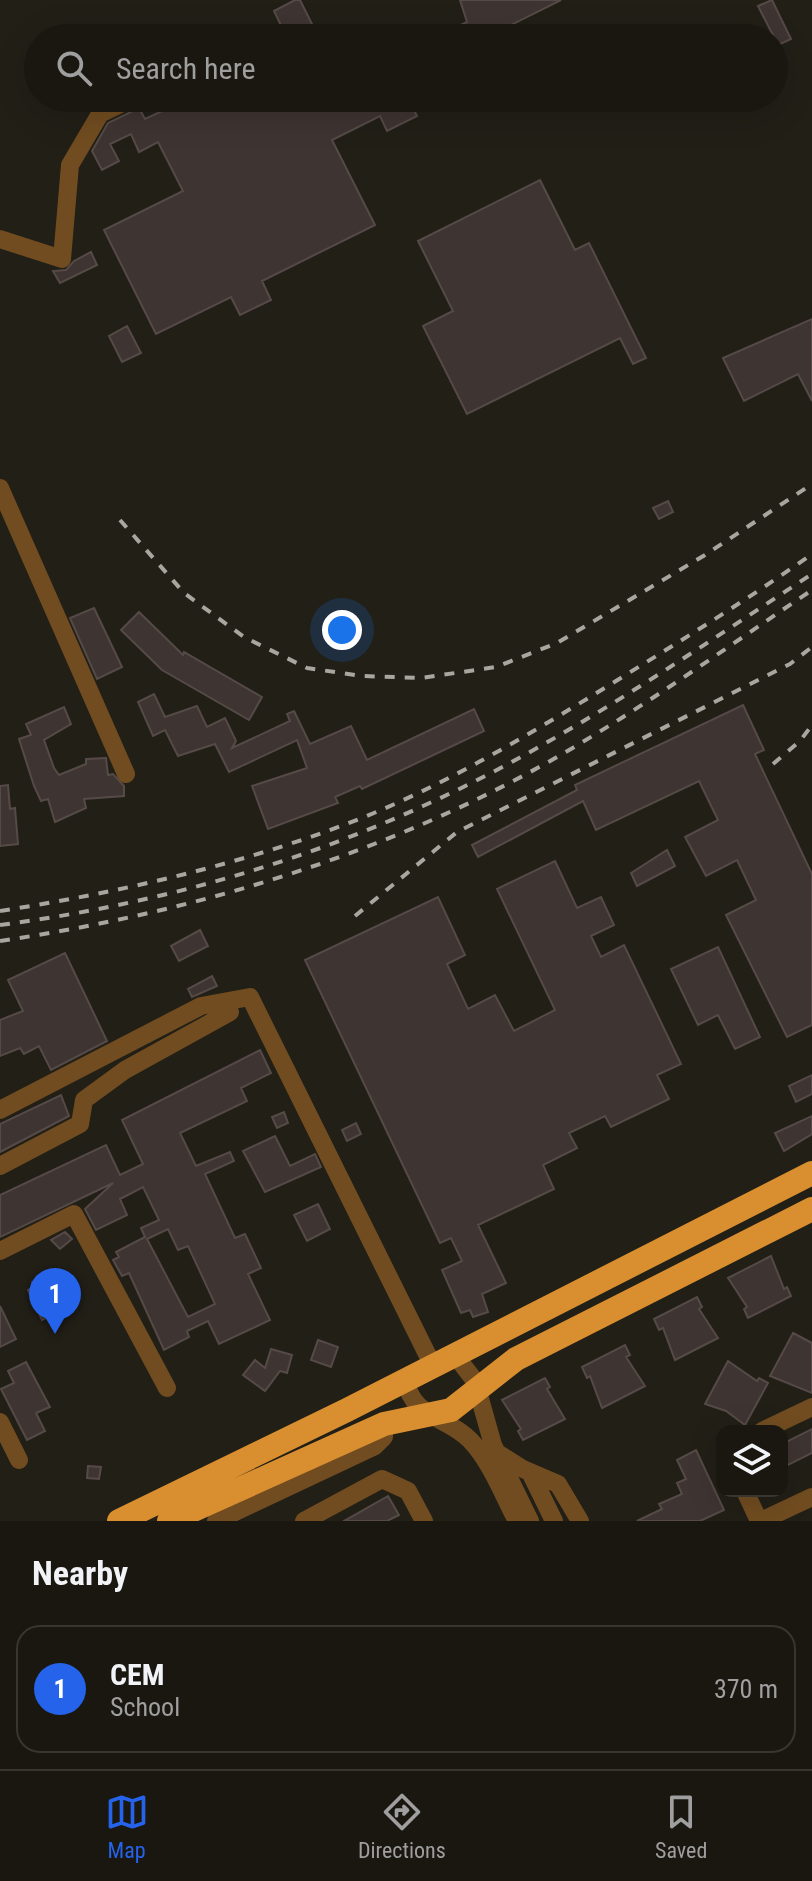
<!DOCTYPE html>
<html lang="en">
<head>
<meta charset="utf-8">
<style>
  :root { --surface:#191710; --page:#26241e; --text:#f1f3f6; --muted:#9f9f9f; --line:#373630; --accent:#2563eb }
  body { margin:0; font-family:"Roboto Condensed",sans-serif; background:var(--page); color:var(--text) }
  .controls { position:absolute; right:24px; bottom:24px; display:grid; overflow:hidden; border-radius:16px; box-shadow:0 8px 32px #0002 }
  .controls button { width:72px; height:72px; display:grid; place-items:center; padding:0; border:0; border-bottom:2px solid var(--line); background:var(--surface); color:var(--text); font:40px sans-serif }
  .you { position:absolute; left:342px; top:630px; width:28px; height:28px; margin:-20px; border:6px solid #fff; border-radius:50%; background:#1a73e8; box-shadow:0 0 0 12px #1a73e833 }
  .badge { display:grid; place-items:center; width:52px; height:52px; border-radius:50%; background:var(--accent); color:#fff; font-size:26px; font-weight:700 }
  .pin { position:absolute; translate:-50% -66px; filter:drop-shadow(0 2px 4px #0008) }
  .pin::after { content:''; position:absolute; top:42px; width:28px; height:24px; background:inherit; clip-path:polygon(0 0,100% 0,50% 100%) }
  .list { margin:0; padding:0; list-style:none }
  h2 { display:flex; justify-content:space-between; align-items:center; height:104px; margin:0; padding:0 32px; font-size:34px }
  h2 small { font-size:26px; font-weight:400; color:var(--muted) }
  .list li { display:grid; grid-template-columns:52px 1fr auto; gap:24px; align-items:center; box-sizing:border-box; height:128px; margin:0 16px 16px; padding:0 16px; border:2px solid var(--line); border-radius:24px }
  .list b { display:block; font-size:30px; white-space:nowrap }
  .list p { margin:0; font-size:26px; white-space:nowrap; color:var(--muted) }
  .list em { font-size:26px; font-style:normal; color:var(--muted) }
  .icon { flex:none; width:44px; height:44px; fill:none; stroke:currentColor; stroke-width:2; stroke-linecap:round; stroke-linejoin:round }
  .map { position:relative; flex:none; width:812px; height:1521px; overflow:hidden }
  .search { position:absolute; background:var(--surface); box-shadow:0 8px 32px #0002; left:24px; right:24px; top:24px; height:88px; display:flex; align-items:center; gap:20px; box-sizing:border-box; padding:0 28px; border-radius:44px; color:var(--muted); font-size:30px }
  .sheet { height:248px; background:var(--surface) }
  nav { display:flex; justify-content:space-around; align-items:center; box-sizing:border-box; height:112px; border-top:2px solid var(--line); background:var(--surface); font-size:22px; color:var(--muted) }
  nav a { display:grid; justify-items:center; gap:4px }
  nav .on { color:var(--accent) }
  .map>svg:first-child { display:block }
  .building { fill:#3e3432; stroke:#554a47; stroke-width:2; fill-rule:evenodd }
  .lines { fill:none; stroke-linecap:round; stroke-linejoin:round }
  .minor { stroke:#714c20; stroke-width:18 }
  .highway { stroke:#d98f30; stroke-width:24 }
  .rail { stroke:#a7a69f; stroke-width:4; stroke-dasharray:10 10; stroke-linecap:butt }
</style>
</head>
<body>
<div class="map">
<svg width="812" height="1521" viewBox="0 0 812 1521">
  <rect width="100%" height="100%" fill="#211f16"/>
  <path class="building" d="M295,0H300L319,38H287L274,11Z
    M460,0H561L485,38H435L467,22Z
    M772,0L791,39L778,45L758,6Z
    M169,98H408L417,116L387,131L380,116L332,140L375,225L262,281L271,300L240,315L231,297L156,334L104,230L183,191L158,142L139,152L131,134L110,144L119,161L102,170L92,151L108,123L139,108L145,119L173,106Z
    M540,180L575,250L589,243L646,358L633,364L620,338L467,414L423,326L453,311L418,241Z
    M91,252L97,265L60,283L53,271L66,270L74,261Z
    M812,319V401L798,374L744,401L723,358Z
    M127,326L141,353L122,362L109,336Z
    M668,501L673,512L659,519L653,508Z
    M94,608L122,667L97,679L70,618Z
    M139,612L183,655L184,652L262,697L249,720L162,670L121,630Z
    M154,694L165,717L197,706L207,727L225,718L236,741L232,748L290,721L287,714L294,711L310,744L351,726L367,760L474,709L484,731L362,789L360,786L335,797L338,803L268,829L252,786L307,768L297,740L229,772L215,744L178,756L165,730L153,736L138,702Z
    M743,705L764,750L755,754L812,874V1025L787,1037L726,915L756,900L737,860L706,876L685,837L718,820L699,781L596,830L583,801L478,857L472,845L577,790L575,785Z
    M64,707L71,724L44,740L54,768L59,775L86,764V759L106,758L108,775L113,774L124,786V796L84,799L86,808L55,822L48,799L41,801L34,786L19,739L31,735L26,724Z
    M8,785L10,809L15,808L18,844L0,846V786Z
    M667,850L675,866L637,886L631,873Z
    M555,861L577,908L601,897L614,925L591,936L601,957L624,945L681,1064L657,1075L669,1099L611,1127L605,1116L569,1133L577,1148L543,1165L554,1189L478,1225L506,1283L482,1294L488,1312L473,1317L470,1310L461,1313L442,1270L462,1261L451,1238L440,1243L305,960L438,897L465,955L447,964L468,1009L495,995L514,1031L555,1010L497,889Z
    M200,930L208,946L179,961L171,946Z
    M718,947L760,1037L735,1049L718,1015L698,1025L671,969Z
    M65,953L107,1041L51,1070L39,1046L24,1054L20,1048L0,1056V1020L23,1011L8,980Z
    M212,976L217,986L192,997L188,989Z
    M260,1050L271,1073L241,1088L247,1101L180,1133L196,1166L230,1152L234,1161L205,1174L235,1238L245,1234L261,1268L248,1274L270,1320L219,1344L208,1321L187,1331L189,1337L164,1350L129,1273L122,1276L113,1260L119,1257L116,1252L145,1237L141,1228L159,1220L143,1187L120,1199L127,1215L96,1230L85,1209L113,1183L0,1237V1195L106,1145L120,1175L143,1164L122,1120ZM168,1229L178,1250L188,1246L215,1304L188,1317L147,1239Z
    M812,1075V1094L796,1102L789,1086Z
    M61,1095L69,1116L0,1152V1124Z
    M284,1112L288,1123L277,1128L272,1117Z
    M812,1116V1134L784,1151L775,1133Z
    M356,1123L361,1134L347,1141L342,1130Z
    M275,1136L290,1166L315,1154L321,1167L265,1192L243,1151Z
    M318,1204L330,1229L307,1241L294,1215Z
    M65,1232L72,1239L60,1249L51,1240Z
    M771,1256L784,1289L787,1287L791,1296L748,1318L744,1309L747,1307L728,1278Z
    M54,1272L61,1289L66,1287L72,1300L68,1302L70,1307L42,1320L28,1290L34,1287L32,1282Z
    M697,1297L702,1307L699,1309L718,1338L675,1360L663,1328L659,1330L654,1319Z
    M0,1306L16,1339L0,1347Z
    M793,1333L812,1343V1393L770,1376Z
    M318,1340L338,1347L331,1367L311,1360Z
    M625,1345L630,1355L626,1357L645,1386L602,1408L590,1376L587,1378L582,1367Z
    M271,1349L292,1355L287,1373L280,1371L265,1391L243,1375L255,1360L265,1368Z
    M728,1361L757,1381L759,1378L768,1383L745,1425L726,1411L705,1404Z
    M26,1362L50,1407L36,1413L45,1431L27,1440L1,1389L14,1383L8,1371Z
    M545,1378L550,1387L547,1389L565,1419L523,1440L518,1431L521,1429L502,1400Z
    M812,1429V1453L782,1468V1444Z
    M696,1450L724,1510L700,1521H637L662,1509L659,1504L682,1494L677,1483L686,1479L677,1460Z
    M88,1466L101,1467L99,1479L87,1478Z
    M388,1496L399,1515L387,1521H344Z"/>
  <g class="lines">
    <path class="minor" d="M0,239L62,259L70,165L100,114L133,98
      M0,488L126,774
      M0,1110L201,1006L250,997L433,1366
      M0,1166L80,1124L84,1100L125,1070L230,1012
      M0,1251L74,1214L167,1388
      M455,1355L475,1381L493,1445L530,1521
      M406,1379C410,1417 448,1417 470,1440C491,1462 503,1495 517,1521
      M0,1422L19,1460
      M762,1431L812,1407
      M496,1452L523,1469L558,1484L580,1521
      M530,1472L554,1521
      M745,1491L759,1521
      M216,1521L375,1446L384,1437V1424
      M304,1521L382,1479L408,1491L424,1521
      M761,1521L812,1497"/>
    <path class="highway" d="M119,1521L347,1410L812,1173
      M169,1521L384,1424L451,1410L516,1359L812,1209"/>
    <path class="rail" d="M120,520L184,593L244,637L307,668L362,676L421,678L496,667L557,643L705,555L812,484
      M773,764L800,741L812,725
      M0,911C115,893 231,867 341,826C433,792 520,740 603,689C674,645 744,602 812,554
      M355,916L457,832L790,664L812,647
      M0,925C145,906 290,867 423,806C561,744 686,656 812,574
      M0,941C196,912 392,853 564,753C650,703 730,645 812,590"/>
  </g>
</svg>
<div class="controls">
<button><svg class="icon" aria-label="layers" viewBox="0 0 24 24"><path d="M12 4l9 5-9 5-9-5zM3 14l9 5 9-5"/></svg></button>
</div>
<div class="you"></div>
<div class="pin badge" style="left:55px;top:1334px">1</div>
<div class="search"><svg class="icon" aria-label="search" viewBox="0 0 24 24"><circle cx="10" cy="10" r="6"/><path d="M15 15l6 6"/></svg>Search here</div>
</div>
<section class="sheet">
<h2>Nearby<small></small></h2>
<ul class="list">
<li><span class="badge">1</span><div><b>CEM</b><p>School</p></div><em>370 m</em></li>
</ul>
</section>
<nav>
<a class="on"><svg class="icon" aria-label="map" viewBox="0 0 24 24"><path d="M3 6l6-2 6 2 6-2v14l-6 2-6-2-6 2zM9 4v14M15 6v14"/></svg>Map</a>
<a><svg class="icon" aria-label="directions" viewBox="0 0 24 24"><path d="M12 3l9 9-9 9-9-9zM9 14v-3h6M13 9l2 2-2 2"/></svg>Directions</a>
<a><svg class="icon" aria-label="saved" viewBox="0 0 24 24"><path d="M7 4h10v16l-5-4-5 4z"/></svg>Saved</a>
</nav>
</body>
</html>
